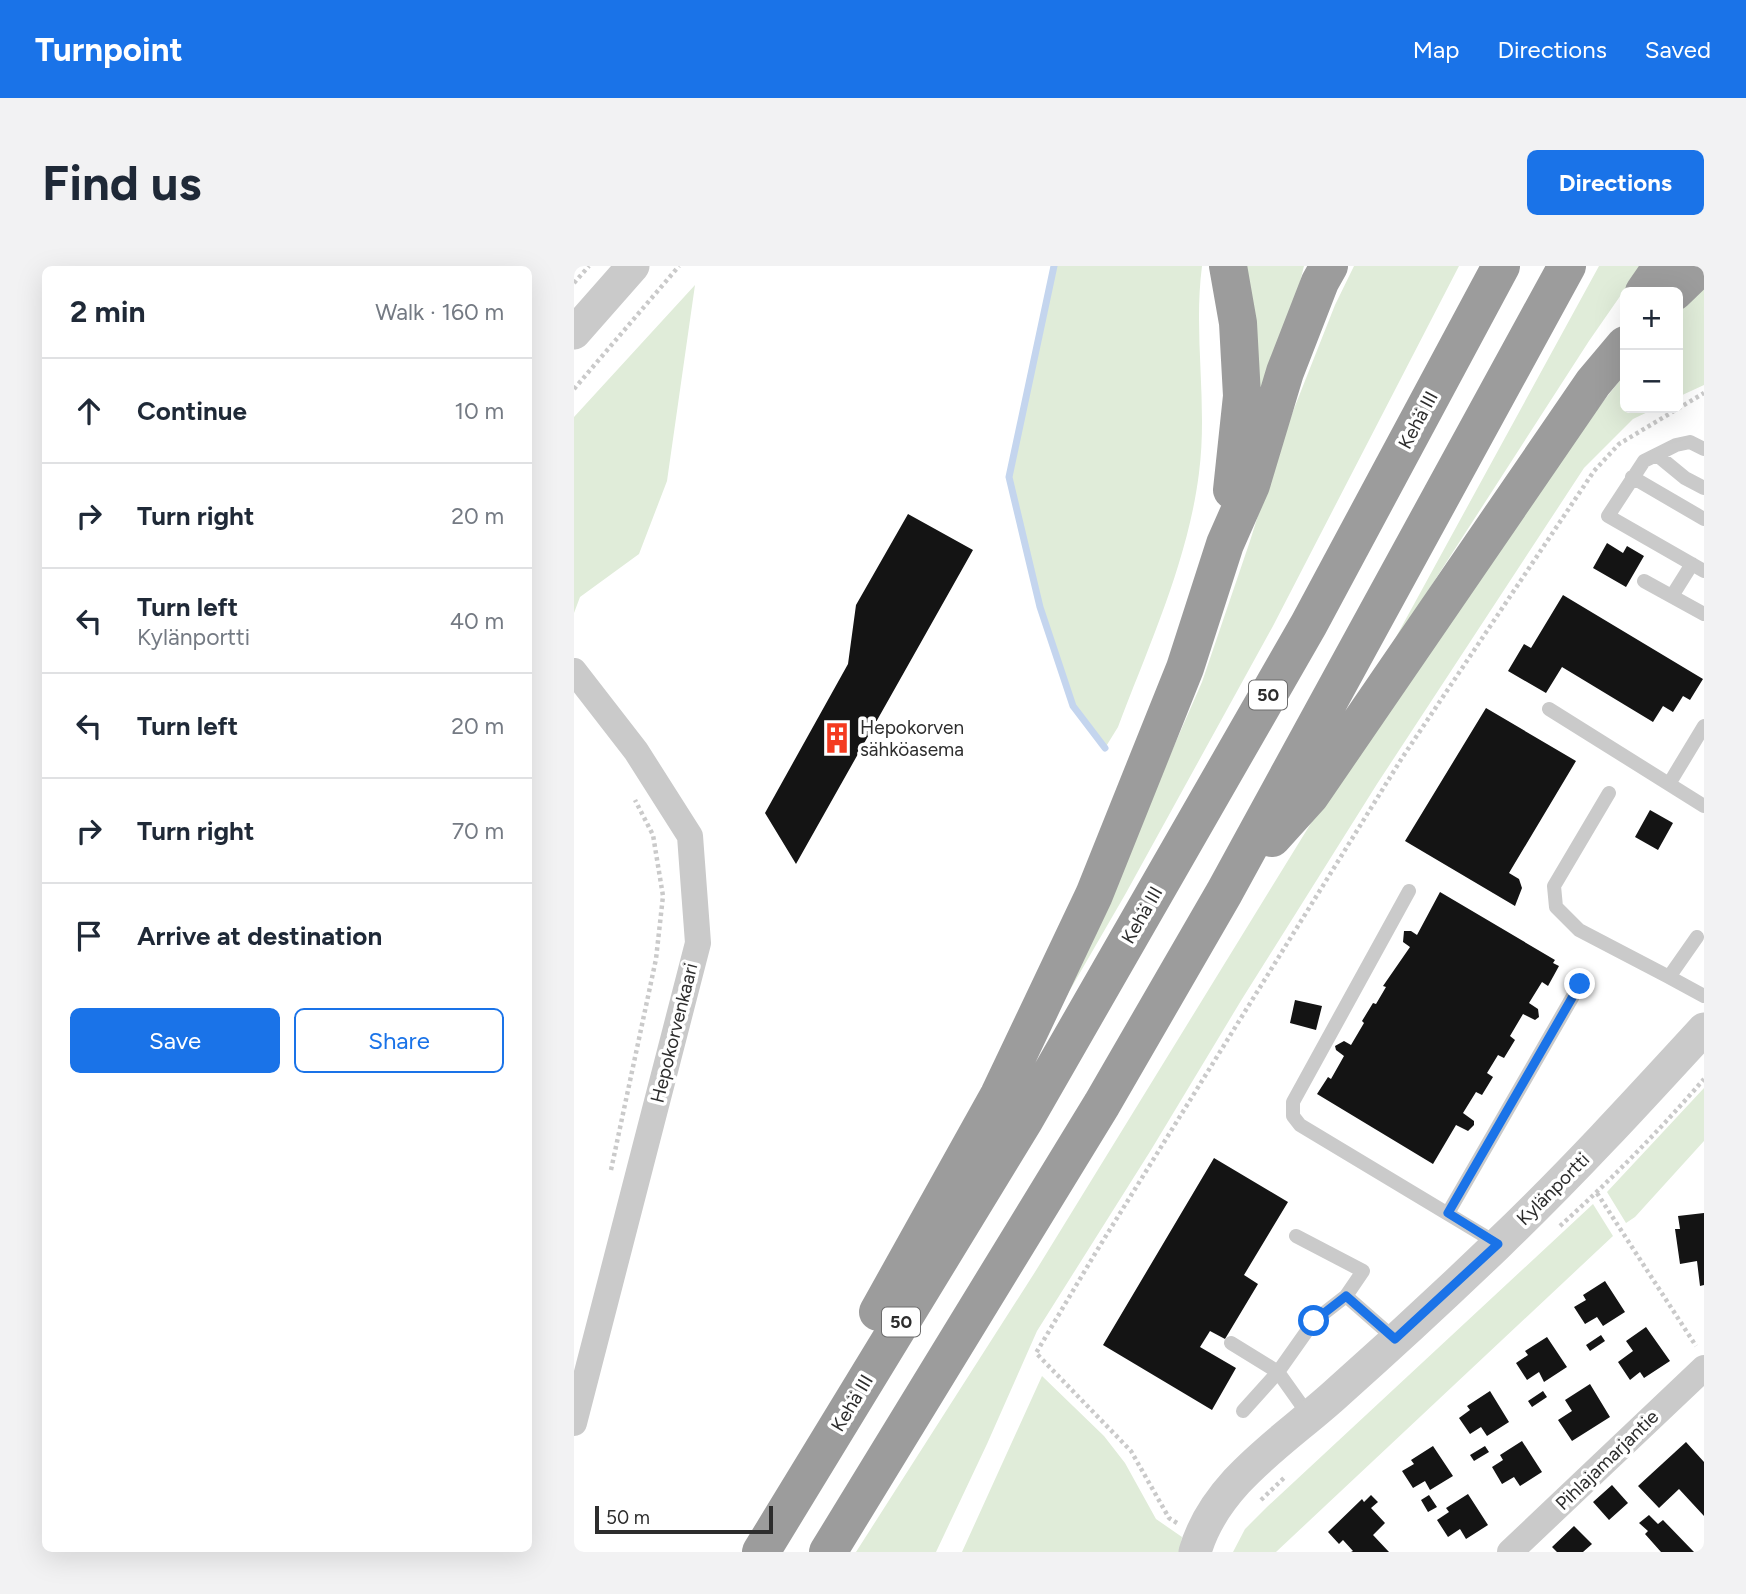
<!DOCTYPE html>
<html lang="en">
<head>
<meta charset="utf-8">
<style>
  :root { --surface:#fff; --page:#f2f2f3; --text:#1f2937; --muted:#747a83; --line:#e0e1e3; --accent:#1a73e8 }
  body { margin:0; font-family:Figtree,sans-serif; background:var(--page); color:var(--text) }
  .controls { position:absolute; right:21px; top:21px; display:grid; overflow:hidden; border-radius:10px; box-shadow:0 7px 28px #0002 }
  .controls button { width:63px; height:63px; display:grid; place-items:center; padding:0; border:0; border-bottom:2px solid var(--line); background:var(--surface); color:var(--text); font:35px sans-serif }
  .scale { position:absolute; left:21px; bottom:18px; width:178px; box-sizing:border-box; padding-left:7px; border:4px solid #2d2d2d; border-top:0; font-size:19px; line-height:24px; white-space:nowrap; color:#2d2d2d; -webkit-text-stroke:5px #fff; paint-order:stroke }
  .stop { position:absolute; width:21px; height:21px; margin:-16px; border:5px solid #1a73e8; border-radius:50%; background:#fff }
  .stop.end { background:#1a73e8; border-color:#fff; box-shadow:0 2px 7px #0008 }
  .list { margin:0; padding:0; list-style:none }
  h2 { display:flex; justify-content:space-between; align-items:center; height:91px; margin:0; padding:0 28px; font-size:30px }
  h2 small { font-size:23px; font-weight:400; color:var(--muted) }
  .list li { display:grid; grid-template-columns:46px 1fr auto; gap:21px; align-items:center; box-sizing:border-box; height:105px; padding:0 28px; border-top:2px solid var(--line) }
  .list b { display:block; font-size:26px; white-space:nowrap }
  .list p { margin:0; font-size:23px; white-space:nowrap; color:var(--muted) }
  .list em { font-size:23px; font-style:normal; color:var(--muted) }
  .actions { display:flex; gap:14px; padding:21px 28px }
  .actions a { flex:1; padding:16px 0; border:2px solid var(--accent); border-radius:10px; text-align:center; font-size:24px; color:var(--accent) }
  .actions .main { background:var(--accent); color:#fff }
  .icon { flex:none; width:38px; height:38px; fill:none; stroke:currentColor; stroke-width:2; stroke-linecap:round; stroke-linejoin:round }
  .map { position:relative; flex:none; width:1130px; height:1286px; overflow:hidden; border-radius:10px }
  header { display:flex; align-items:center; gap:42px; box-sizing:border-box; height:98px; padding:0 35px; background:var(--accent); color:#fff }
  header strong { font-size:33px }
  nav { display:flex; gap:38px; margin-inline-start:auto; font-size:24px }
  .intro { display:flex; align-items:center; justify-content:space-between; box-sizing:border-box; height:168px; padding:0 42px }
  h1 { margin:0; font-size:49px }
  .button { padding:18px 32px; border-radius:10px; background:var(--accent); color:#fff; font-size:24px; font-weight:700 }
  main { display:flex; gap:42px; padding:0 42px }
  aside { flex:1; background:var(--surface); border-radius:10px; box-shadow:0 7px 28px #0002 }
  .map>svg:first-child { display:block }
  .green { fill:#e0ecd9 }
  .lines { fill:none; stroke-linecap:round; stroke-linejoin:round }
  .stream { stroke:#c4d5ee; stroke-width:7 }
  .building { fill:#141414 }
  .path { stroke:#cacaca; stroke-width:4.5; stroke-dasharray:3.5 3.5; stroke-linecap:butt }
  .service { stroke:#cacaca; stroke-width:14 }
  .minor { stroke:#cacaca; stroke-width:26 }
  .tertiary { stroke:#cacaca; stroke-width:33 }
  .trunk { stroke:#9c9c9c; stroke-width:38 }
  .route { stroke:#1a73e8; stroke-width:9 }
  .labels { text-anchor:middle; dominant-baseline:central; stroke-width:7; stroke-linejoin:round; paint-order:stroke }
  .shield { fill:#fff; stroke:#6c6c6c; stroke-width:2 }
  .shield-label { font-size:18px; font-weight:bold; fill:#2d2d2d }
  .street-label { font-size:19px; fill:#2d2d2d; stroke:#fff }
  .poi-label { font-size:19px; fill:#2d2d2d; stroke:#fff; text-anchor:start }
</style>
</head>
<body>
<header>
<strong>Turnpoint</strong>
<nav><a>Map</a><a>Directions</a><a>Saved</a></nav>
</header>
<div class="intro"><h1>Find us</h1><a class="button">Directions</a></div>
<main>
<aside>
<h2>2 min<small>Walk · 160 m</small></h2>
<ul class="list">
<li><svg class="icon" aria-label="ahead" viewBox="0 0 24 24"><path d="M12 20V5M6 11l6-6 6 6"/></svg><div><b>Continue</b></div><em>10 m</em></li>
<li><svg class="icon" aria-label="right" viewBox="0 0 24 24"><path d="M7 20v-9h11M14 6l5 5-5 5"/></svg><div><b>Turn right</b></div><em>20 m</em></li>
<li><svg class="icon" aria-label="left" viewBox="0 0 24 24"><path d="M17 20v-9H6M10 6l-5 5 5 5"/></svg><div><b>Turn left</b><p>Kylänportti</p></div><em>40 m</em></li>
<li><svg class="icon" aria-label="left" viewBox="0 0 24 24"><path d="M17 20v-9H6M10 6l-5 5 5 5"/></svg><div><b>Turn left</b></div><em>20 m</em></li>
<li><svg class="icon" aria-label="right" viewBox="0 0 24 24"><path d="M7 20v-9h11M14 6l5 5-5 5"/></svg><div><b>Turn right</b></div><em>70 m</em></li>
<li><svg class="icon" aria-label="arrive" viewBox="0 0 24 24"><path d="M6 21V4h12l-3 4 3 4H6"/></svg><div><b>Arrive at destination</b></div></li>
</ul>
<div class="actions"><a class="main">Save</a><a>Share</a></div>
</aside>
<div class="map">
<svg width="1130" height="1286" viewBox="0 0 1130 1286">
  <rect width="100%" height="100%" fill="#fff"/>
  <path class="green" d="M480,0H628C619,69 634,138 625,207C614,295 575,379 544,461L531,482L499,440L466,341L435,211Z
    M672,0H730L722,32L678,159Z
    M780,0H885L699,360L552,627L485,743L628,416L676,275L708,173L761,39Z
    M1025,0H1067L1015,75L810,393Z
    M1130,18V119L1104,131V47Z
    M121,19L93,215L65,288L6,331L0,347V151Z
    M1051,108V142H1082L1059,153L1010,202L803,518L668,733L577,884L463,1065L413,1178L362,1286H282L461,1006L742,549L990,185Z
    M1130,822V875L1061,951L1052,957L1033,926Z
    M1019,938L1039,970L702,1286H659L671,1263L693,1241Z
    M468,1110L530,1170L551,1197L582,1253L608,1271L606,1286H388Z"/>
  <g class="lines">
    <path class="stream" d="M480,0L435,211L466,341L499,440L531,482"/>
  </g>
  <path class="building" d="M334,248L399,284L222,598L191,547L274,398L282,339Z
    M1033,277L1049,287L1053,280L1070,290L1052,321L1019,302Z
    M989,329L1129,413L1116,434L1109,430L1099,446L1089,440L1079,456L988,401L972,427L934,405L950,378L957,382Z
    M912,442L1002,495L935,607L945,613L948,622L941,640L831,575Z
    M1076,544L1099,557L1084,584L1061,571Z
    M866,626L981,694L979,697L985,700L974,720L968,716L955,737L964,743L965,751L961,754L949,748L936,770L941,774L930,792L924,789L913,807L919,811L908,829L902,826L889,847L900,855V859L894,865L882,859L859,898L743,828L754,811L757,813L770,790L762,784L761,780L770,775L777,779L790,757L788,755L799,737L802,738L812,721L809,720L836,681L829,676L830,665H837L843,669Z
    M721,734L748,740L742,764L716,757Z
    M640,892L714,936L670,1009L684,1018L651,1073L636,1065L626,1081L662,1102L638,1144L529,1079Z
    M1130,947V1019L1126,1020L1123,995L1106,998L1101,963H1106L1104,950Z
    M1031,1015L1051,1046L1029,1060L1023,1051L1011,1058L1000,1041L1012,1034L1009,1029Z
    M1072,1061L1096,1095L1070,1112L1066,1106L1056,1114L1044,1096L1059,1085L1052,1075Z
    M1027,1069L1031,1075L1016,1085L1012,1079Z
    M973,1071L993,1101L970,1116L965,1106L953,1114L942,1097L954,1089L951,1085Z
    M1016,1118L1036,1151L998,1175L984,1154L998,1145L991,1134Z
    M916,1125L935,1156L913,1170L907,1161L896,1168L885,1152L896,1144L893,1140Z
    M969,1125L973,1131L958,1141L954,1135Z
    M948,1175L968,1206L946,1220L940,1211L928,1218L918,1201L929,1194L926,1189Z
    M1112,1176L1130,1196V1250L1105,1223L1085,1242L1064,1220Z
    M859,1180L879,1210L856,1224L851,1215L839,1222L828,1205L840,1198L837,1194Z
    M911,1180L915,1186L900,1195L896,1189Z
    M1038,1219L1054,1237L1035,1254L1019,1236Z
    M894,1228L914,1259L892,1273L886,1263L874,1271L863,1254L875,1246L872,1242Z
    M797,1229L804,1236L797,1242L811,1257L799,1269L815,1286H777L779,1285L769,1274L765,1278L754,1266L788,1233L790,1236Z
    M855,1229L863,1241L854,1246L847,1234Z
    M1075,1249L1084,1258L1089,1254L1120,1286H1087L1071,1268L1074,1265L1065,1257Z
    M1000,1260L1018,1278L1009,1286H983L978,1281Z"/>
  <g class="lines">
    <path class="path" d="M0,17L15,0
      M0,123L105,0
      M37,904L82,693L89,630L79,569L61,534
      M1023,927L1122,1080
      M986,960C1037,914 1085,865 1130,813
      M687,1234L711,1211
      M603,1257L595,1252L557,1185L462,1087L522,986L828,492L1020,205L1045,178L1130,127"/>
    <path class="service" d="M1130,183L1116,176L1102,179L1070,195L1034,250L1130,305
      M1083,189L1111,212L1130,222
      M1058,211L1130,253
      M1070,315L1130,348
      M1098,330L1118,298
      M975,443L1130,540
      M1095,518L1130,460
      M1035,527L980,620L982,641L1005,664L1095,711
      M835,625L719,836V850L726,859L924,978
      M1123,671L1095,711L1130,730
      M874,947L1006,718
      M722,970L789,1005L772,1030L821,1073
      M657,1077L704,1106L669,1145
      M736,1151L704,1106L740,1055L772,1030"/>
    <path class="minor" d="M0,405L62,485L116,570L124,677L0,1157
      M936,1286L1130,1102"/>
    <path class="tertiary" d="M0,67L59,0
      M621,1286C641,1215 713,1173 764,1126C818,1078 872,1028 924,978C996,909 1063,836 1130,763"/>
    <path class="trunk" d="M654,0L664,57L668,130L658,224
      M1070,26L1088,0
      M1100,26L1127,0
      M698,572L736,530L1019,117L1051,79
      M304,1046L425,829L520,629L611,402L651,278L677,219L711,106L746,16L755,0
      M187,1286L451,853L735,358L927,0
      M254,1286L528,838L650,627L993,0"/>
  </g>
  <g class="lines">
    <path class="route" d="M740,1055L772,1030L821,1073L924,978L874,947L1006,718"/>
  </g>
  <defs>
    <symbol id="building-bare" viewBox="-9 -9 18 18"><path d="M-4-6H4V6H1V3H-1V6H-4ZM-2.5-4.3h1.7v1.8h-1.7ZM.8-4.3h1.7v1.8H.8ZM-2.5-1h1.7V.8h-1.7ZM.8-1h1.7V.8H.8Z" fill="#f43b20" stroke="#fff" stroke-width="2.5" paint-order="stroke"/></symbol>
  </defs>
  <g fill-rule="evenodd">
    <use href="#building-bare" x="241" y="450" width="44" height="44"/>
  </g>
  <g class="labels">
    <g class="shield">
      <rect x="675" y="414.5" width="38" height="29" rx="5"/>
      <rect x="308" y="1041.5" width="38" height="29" rx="5"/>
    </g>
    <g class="shield-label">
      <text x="694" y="429">50</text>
      <text x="327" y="1056">50</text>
    </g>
    <g class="street-label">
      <text transform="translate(844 154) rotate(-62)">Kehä III</text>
      <text transform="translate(568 649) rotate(-60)">Kehä III</text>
      <text transform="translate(100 767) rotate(-76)">Hepokorvenkaari</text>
      <text transform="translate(979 923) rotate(-45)">Kylänportti</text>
      <text transform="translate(278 1137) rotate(-59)">Kehä III</text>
      <text transform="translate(1033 1194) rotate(-44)">Pihlajamarjantie</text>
    </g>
    <g class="poi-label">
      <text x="286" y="461">Hepokorven<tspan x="286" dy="22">sähköasema</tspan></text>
    </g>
  </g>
</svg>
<div class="controls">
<button>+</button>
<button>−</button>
</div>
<div class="scale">50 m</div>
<div class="stop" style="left:740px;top:1055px"></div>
<div class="stop end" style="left:1006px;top:718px"></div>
</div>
</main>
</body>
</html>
